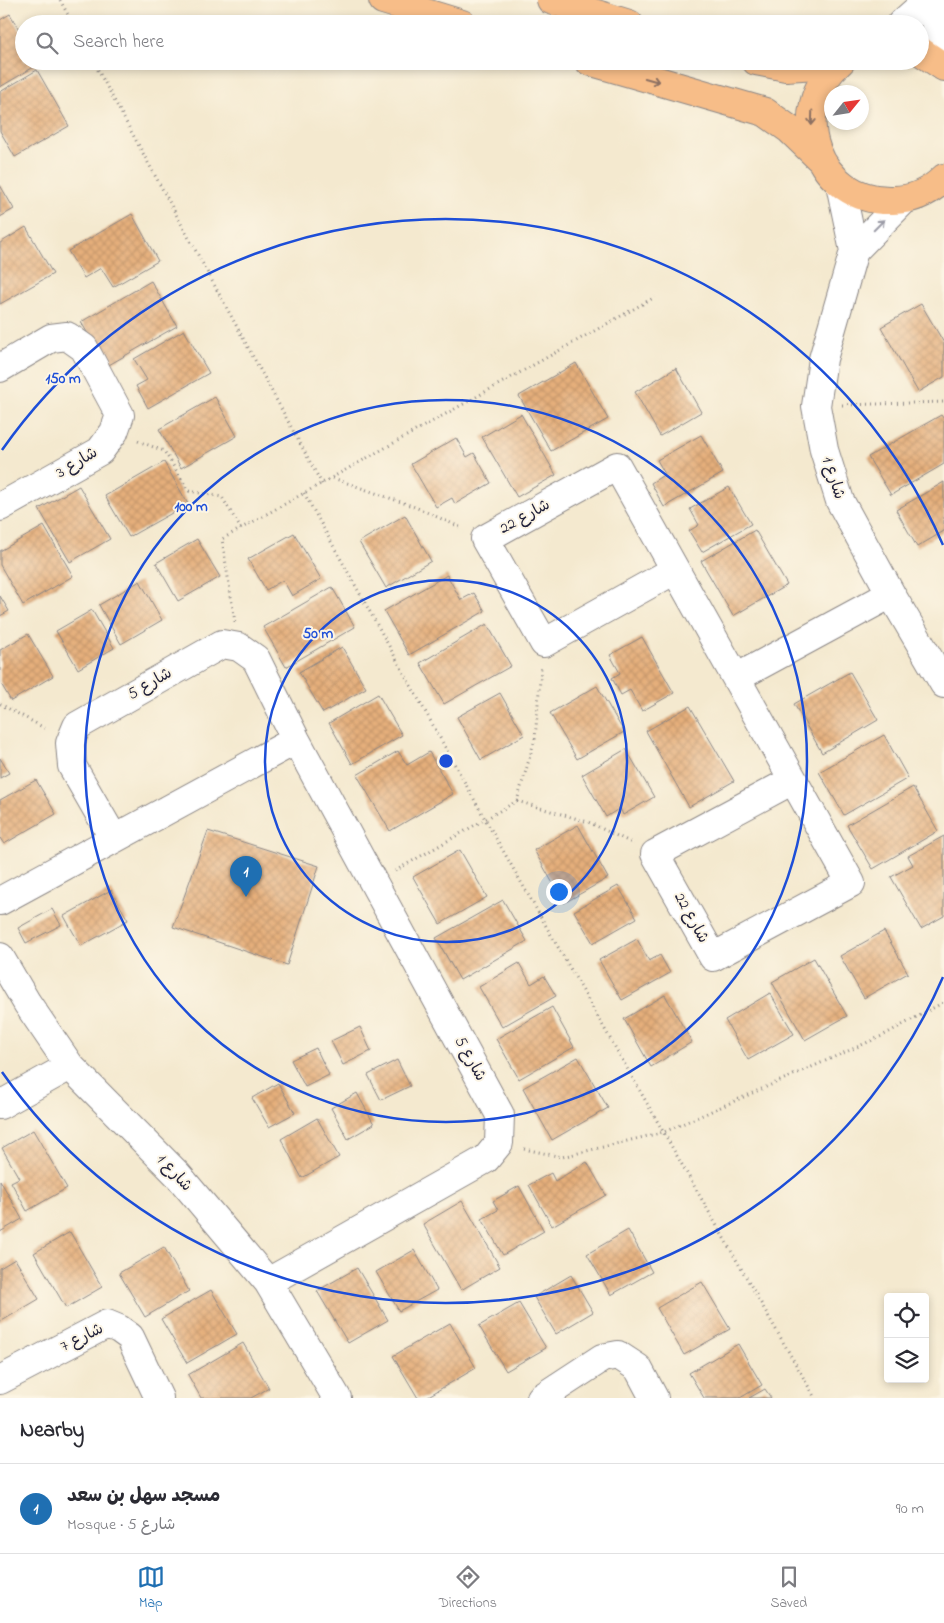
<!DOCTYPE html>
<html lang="en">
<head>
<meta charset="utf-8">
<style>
  :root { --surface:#fff; --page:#f7f7f7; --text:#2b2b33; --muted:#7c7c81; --line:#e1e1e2; --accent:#1f6fb2 }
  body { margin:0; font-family:"Indie Flower","Playpen Sans Arabic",sans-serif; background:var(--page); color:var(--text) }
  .controls { position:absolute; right:15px; bottom:15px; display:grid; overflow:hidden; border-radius:5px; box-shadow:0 2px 8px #0003 }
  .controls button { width:45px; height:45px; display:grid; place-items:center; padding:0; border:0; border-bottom:1px solid var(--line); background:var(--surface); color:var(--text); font:25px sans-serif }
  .compass { position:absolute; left:824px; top:85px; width:45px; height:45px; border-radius:50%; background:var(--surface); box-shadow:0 2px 8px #0003; rotate:60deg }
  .you { position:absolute; left:558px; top:891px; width:18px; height:18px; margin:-12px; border:4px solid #fff; border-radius:50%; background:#1a73e8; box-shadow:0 0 0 8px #1a73e833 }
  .badge { display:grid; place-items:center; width:32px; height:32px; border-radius:50%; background:var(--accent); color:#fff; font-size:16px; font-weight:700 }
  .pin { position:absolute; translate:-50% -41px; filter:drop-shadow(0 1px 2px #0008) }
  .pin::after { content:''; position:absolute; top:26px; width:18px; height:15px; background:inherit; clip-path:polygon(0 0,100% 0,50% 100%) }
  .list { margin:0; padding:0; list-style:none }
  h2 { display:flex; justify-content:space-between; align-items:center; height:65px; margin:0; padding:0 20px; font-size:21px }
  h2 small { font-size:16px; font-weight:400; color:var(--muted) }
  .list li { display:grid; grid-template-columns:32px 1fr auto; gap:15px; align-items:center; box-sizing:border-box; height:90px; padding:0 20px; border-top:1px solid var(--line) }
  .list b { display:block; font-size:19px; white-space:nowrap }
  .list p { margin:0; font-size:16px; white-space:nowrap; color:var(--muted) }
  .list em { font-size:16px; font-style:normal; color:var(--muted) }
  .icon { flex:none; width:28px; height:28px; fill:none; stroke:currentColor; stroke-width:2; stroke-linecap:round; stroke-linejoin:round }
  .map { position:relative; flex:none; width:944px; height:1398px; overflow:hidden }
  .search { position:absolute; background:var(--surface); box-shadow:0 2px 8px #0003; left:15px; right:15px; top:15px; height:55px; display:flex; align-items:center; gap:12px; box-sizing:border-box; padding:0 18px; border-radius:28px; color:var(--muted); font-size:19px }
  .sheet { height:155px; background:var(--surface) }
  nav { display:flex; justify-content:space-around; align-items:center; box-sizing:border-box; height:70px; border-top:1px solid var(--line); background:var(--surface); font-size:14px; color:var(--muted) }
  nav a { display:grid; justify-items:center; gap:2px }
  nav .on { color:var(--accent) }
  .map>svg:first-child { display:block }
  .building { fill:url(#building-cross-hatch) }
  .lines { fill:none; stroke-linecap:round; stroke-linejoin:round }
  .minor-casing { stroke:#8b8685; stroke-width:30 }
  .major-casing { stroke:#8b8685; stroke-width:30 }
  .path { stroke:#8b8685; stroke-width:3; stroke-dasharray:1 4; stroke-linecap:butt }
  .minor { stroke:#fff; stroke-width:28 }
  .major { stroke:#f7bd88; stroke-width:28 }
  .oneway { stroke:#8c7062 }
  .oneway2 { stroke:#9c9ca7 }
  .ring { fill:none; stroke:#1d4ed8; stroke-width:2.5 }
  .labels { text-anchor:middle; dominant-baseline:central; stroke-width:4; stroke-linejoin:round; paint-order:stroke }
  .street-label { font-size:16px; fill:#22223b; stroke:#fcf5e5 }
  .centre { fill:#1d4ed8; stroke:#fcf5e5; stroke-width:2.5 }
  .ring-label { font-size:15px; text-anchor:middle; font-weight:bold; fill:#1d4ed8; stroke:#fcf5e5; stroke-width:4; stroke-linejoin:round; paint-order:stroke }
</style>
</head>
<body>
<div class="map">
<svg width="944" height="1398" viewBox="0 0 944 1398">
  <defs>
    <pattern id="building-cross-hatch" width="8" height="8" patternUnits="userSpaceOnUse" patternTransform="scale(1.25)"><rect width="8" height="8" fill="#e5af7b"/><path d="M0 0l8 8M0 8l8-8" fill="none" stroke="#c4966b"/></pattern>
  </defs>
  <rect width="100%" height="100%" fill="#fcf5e5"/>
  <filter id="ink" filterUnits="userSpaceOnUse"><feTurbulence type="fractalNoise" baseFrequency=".02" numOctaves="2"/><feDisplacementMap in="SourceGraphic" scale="10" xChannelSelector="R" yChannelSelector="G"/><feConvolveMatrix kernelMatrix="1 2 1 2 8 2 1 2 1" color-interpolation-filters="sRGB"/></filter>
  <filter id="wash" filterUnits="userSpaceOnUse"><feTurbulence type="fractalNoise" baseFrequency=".0096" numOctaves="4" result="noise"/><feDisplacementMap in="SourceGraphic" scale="20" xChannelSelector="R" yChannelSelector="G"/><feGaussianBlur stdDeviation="1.12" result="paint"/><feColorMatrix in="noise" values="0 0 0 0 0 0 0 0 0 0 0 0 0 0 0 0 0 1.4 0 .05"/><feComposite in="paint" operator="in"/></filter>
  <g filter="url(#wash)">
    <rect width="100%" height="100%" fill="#f4e9cf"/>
    <g id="blocks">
      <path class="building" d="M10,14L24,38V61H37L39,64L0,87V20Z
        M37,70L69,126L15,157L0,131V92Z
        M0,185L14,209L0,217Z
        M132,214L158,261L113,287L101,268L84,278L68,251Z
        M26,227L53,274L0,304V243Z
        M151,281L177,326L107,366L81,322Z
        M921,304L944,343V377L918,392L881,327Z
        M184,330L209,373L148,408L136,386L147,380L134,359Z
        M576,363L608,419L551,451L519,396Z
        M676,368L701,412L660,436L635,392Z
        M215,397L237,436L181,468L159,429Z
        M521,414L556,475L517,497L482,437Z
        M941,415L944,419V464L891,495L868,457Z
        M701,435L723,473L664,507L651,483L665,474L657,460Z
        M456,438L467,457L474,453L491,483L455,504L452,498L436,507L411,464Z
        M164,462L188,504L129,537L105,496Z
        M944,482V531L917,547L896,510Z
        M79,486L110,539L70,562L39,509Z
        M729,487L751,524L702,552L689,531L699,525L690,509Z
        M405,515L431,561L386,588L359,542Z
        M44,526L73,576L23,605L0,565V551Z
        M755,530L787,585L733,616L701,561Z
        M294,533L321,579L292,596L283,580L266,590L248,559Z
        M197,539L220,577L178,601L156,563Z
        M447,575L461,600L474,593L485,611L409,655L384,611Z
        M140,581L162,620L121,644L99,605Z
        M332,587L355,627L286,667L263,627Z
        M0,596L9,611L0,616Z
        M92,610L114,648L78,669L56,631Z
        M487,624L511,666L444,704L420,663Z
        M28,634L53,676L11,701L0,682V650Z
        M642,637L674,693L642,711L630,690L621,695L612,678L620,673L610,655Z
        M342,647L366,688L323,713L299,672Z
        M850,672L878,720L822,753L794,704Z
        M597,686L624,732L577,759L550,713Z
        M500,693L524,735L481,760L457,717Z
        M378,694L402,735L352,764L329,723Z
        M690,706L734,781L689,807L646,731Z
        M884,735L908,778L844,815L819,772Z
        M626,749L654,797L623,815L620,808L606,817L582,775Z
        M398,751L407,765L429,752L453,794L390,831L357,775Z
        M0,758L9,773L0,778Z
        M36,780L56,814L4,844L0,838V800Z
        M913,787L938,831L873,869L847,825Z
        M578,825L608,878L564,903L534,850Z
        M208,831L319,866L287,965L173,927Z
        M944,836V916L921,929L891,877L913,865L908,856Z
        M460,850L487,897L440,924L413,877Z
        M618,886L637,918L593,943L574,911Z
        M111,890L128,920L81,946L64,916Z
        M503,900L527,941L460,980L436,938Z
        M52,909L61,925L26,943L18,928Z
        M884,931L908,973L864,998L840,956Z
        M637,939L649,961L660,955L670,973L622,1000L599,960Z
        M814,958L847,1016L805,1040L772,982Z
        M519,963L531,984L544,976L556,996L502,1027L479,987Z
        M770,993L794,1034L748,1060L725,1020Z
        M665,995L692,1042L651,1067L624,1019Z
        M552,1007L574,1047L519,1079L496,1039Z
        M360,1027L371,1051L343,1065L331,1041Z
        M316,1048L329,1075L305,1087L291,1060Z
        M578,1057L608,1108L552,1140L523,1088Z
        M397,1060L410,1086L381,1100L368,1075Z
        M278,1083L295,1113L269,1127L252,1098Z
        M357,1093L374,1124L348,1139L331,1108Z
        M317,1118L339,1157L302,1178L281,1139Z
        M33,1130L67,1188L27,1211L11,1182L19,1178L2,1148Z
        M587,1162L606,1195L552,1226L529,1185L551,1173L555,1181Z
        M0,1180L22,1219L0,1232Z
        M519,1186L544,1231L503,1255L482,1219L498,1210L493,1201Z
        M462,1201L500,1267L461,1290L423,1224Z
        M628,1230L652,1272L611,1295L587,1254Z
        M70,1232L102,1287L66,1308L34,1253Z
        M164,1247L189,1291L145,1317L119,1273Z
        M414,1250L437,1290L399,1311L376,1272Z
        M15,1259L39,1299L0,1322V1268Z
        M357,1268L388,1320L348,1343L317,1291Z
        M571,1275L593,1312L556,1334L534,1297Z
        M702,1282L730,1329L684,1355L657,1308Z
        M211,1290L237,1334L187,1363L161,1319Z
        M519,1303L546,1348L506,1371L479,1326Z
        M450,1323L476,1368L425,1398H418L393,1356Z
        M243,1343L269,1388L251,1398H201L188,1375Z
        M738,1344L762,1385L740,1398H704L689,1373Z
        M765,1389L771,1398H749Z"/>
    </g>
  </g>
  <g filter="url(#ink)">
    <use href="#blocks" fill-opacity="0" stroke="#8b8685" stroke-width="1"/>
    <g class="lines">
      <defs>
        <path id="minor" d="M931,0L943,66
          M901,24L928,0
          M840,184L854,251L823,359L816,406L824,450L840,501L891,594L944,684
          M854,251L904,200
          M0,368L51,338L67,336L84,348L120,415L114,432L100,451L0,507
          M675,570L544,643L485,539L617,466C695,605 773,744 851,883L713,957L655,854L793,780
          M736,678L891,594
          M114,839L72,766L70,743L77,726L222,644L239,647L256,659L296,740L500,1115L499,1143L486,1159L268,1282
          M0,901L296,740
          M0,957L27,1003L70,1066L177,1174L268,1282L337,1398
          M0,1105L70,1066
          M0,1380L107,1324L119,1329L130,1337L159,1398
          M541,1398L602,1358L618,1355L638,1368L654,1398"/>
        <path id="major" d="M383,0L462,24
          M551,0L629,24
          M920,51L944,67
          M589,61L765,112L789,129L819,158
          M756,61L786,67L817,65L829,61
          M841,61C783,110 817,203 893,200C913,200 930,192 944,178"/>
      </defs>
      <use href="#minor" class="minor-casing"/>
      <use href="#major" class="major-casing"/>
      <path class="path" d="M60,0L73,24
        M93,61L322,484
        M842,405L944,402
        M138,441L164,451L189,491L222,497L241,529
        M333,478L415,507L462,528
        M304,493L485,819L815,1398
        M235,622L222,539L655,297
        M0,704L48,730
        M517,801L588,822L634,844
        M395,871L517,801L535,739L541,668
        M524,1149L562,1157L664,1132L882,1036L944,1002"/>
      <use href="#minor" class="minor"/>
      <use href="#major" class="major"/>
    </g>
    <defs><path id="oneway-shaft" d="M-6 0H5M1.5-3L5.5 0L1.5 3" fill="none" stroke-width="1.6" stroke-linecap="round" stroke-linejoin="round" transform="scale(1.25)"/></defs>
    <g class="oneway">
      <use href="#oneway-shaft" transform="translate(652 80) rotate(16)"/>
      <use href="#oneway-shaft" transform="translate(812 118) rotate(92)"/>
    </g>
    <use class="oneway2" href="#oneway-shaft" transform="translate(879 225) rotate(-45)"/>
  </g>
  <g class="ring">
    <circle cx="446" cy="761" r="181"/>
    <circle cx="446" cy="761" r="361"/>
    <path d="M943 977A542 542 0 0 1 2 1072M2 450A542 542 0 0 1 943 545"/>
  </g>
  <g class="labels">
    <g class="street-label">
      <text transform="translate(77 463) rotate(-31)">شارع 3</text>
      <text transform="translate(833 478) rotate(72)">شارع 1</text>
      <text transform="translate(525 517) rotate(-29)">شارع 22</text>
      <text transform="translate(150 684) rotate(-30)">شارع 5</text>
      <text transform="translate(691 918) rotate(61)">شارع 22</text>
      <text transform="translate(470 1059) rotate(61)">شارع 5</text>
      <text transform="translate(174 1173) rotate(47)">شارع 1</text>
      <text transform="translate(82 1338) rotate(-26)">شارع 7</text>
    </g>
  </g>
  <circle cx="446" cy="761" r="8" class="centre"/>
  <g class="ring-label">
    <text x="63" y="383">150 m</text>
    <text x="191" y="511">100 m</text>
    <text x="318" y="638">50 m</text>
  </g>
</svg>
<div class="controls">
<button><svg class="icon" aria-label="locate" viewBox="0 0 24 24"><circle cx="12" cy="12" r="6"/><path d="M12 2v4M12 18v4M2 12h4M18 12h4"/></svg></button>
<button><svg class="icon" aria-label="layers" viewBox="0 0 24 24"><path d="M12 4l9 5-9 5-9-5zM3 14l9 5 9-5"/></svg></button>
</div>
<svg class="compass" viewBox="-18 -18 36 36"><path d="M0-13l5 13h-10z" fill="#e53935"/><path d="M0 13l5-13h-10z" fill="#7c7c81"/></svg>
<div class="you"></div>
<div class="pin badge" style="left:246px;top:897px">1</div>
<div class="search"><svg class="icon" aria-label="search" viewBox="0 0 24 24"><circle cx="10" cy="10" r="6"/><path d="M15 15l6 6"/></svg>Search here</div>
</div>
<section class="sheet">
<h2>Nearby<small></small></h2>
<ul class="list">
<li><span class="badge">1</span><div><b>مسجد سهل بن سعد</b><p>Mosque · شارع 5</p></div><em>90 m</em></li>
</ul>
</section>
<nav>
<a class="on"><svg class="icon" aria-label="map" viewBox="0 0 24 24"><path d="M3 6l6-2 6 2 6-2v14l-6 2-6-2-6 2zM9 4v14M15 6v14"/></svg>Map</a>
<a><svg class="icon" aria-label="directions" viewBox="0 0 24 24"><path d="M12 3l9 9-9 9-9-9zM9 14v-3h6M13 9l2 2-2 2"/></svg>Directions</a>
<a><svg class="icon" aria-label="saved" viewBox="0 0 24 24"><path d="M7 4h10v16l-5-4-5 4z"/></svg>Saved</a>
</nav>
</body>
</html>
